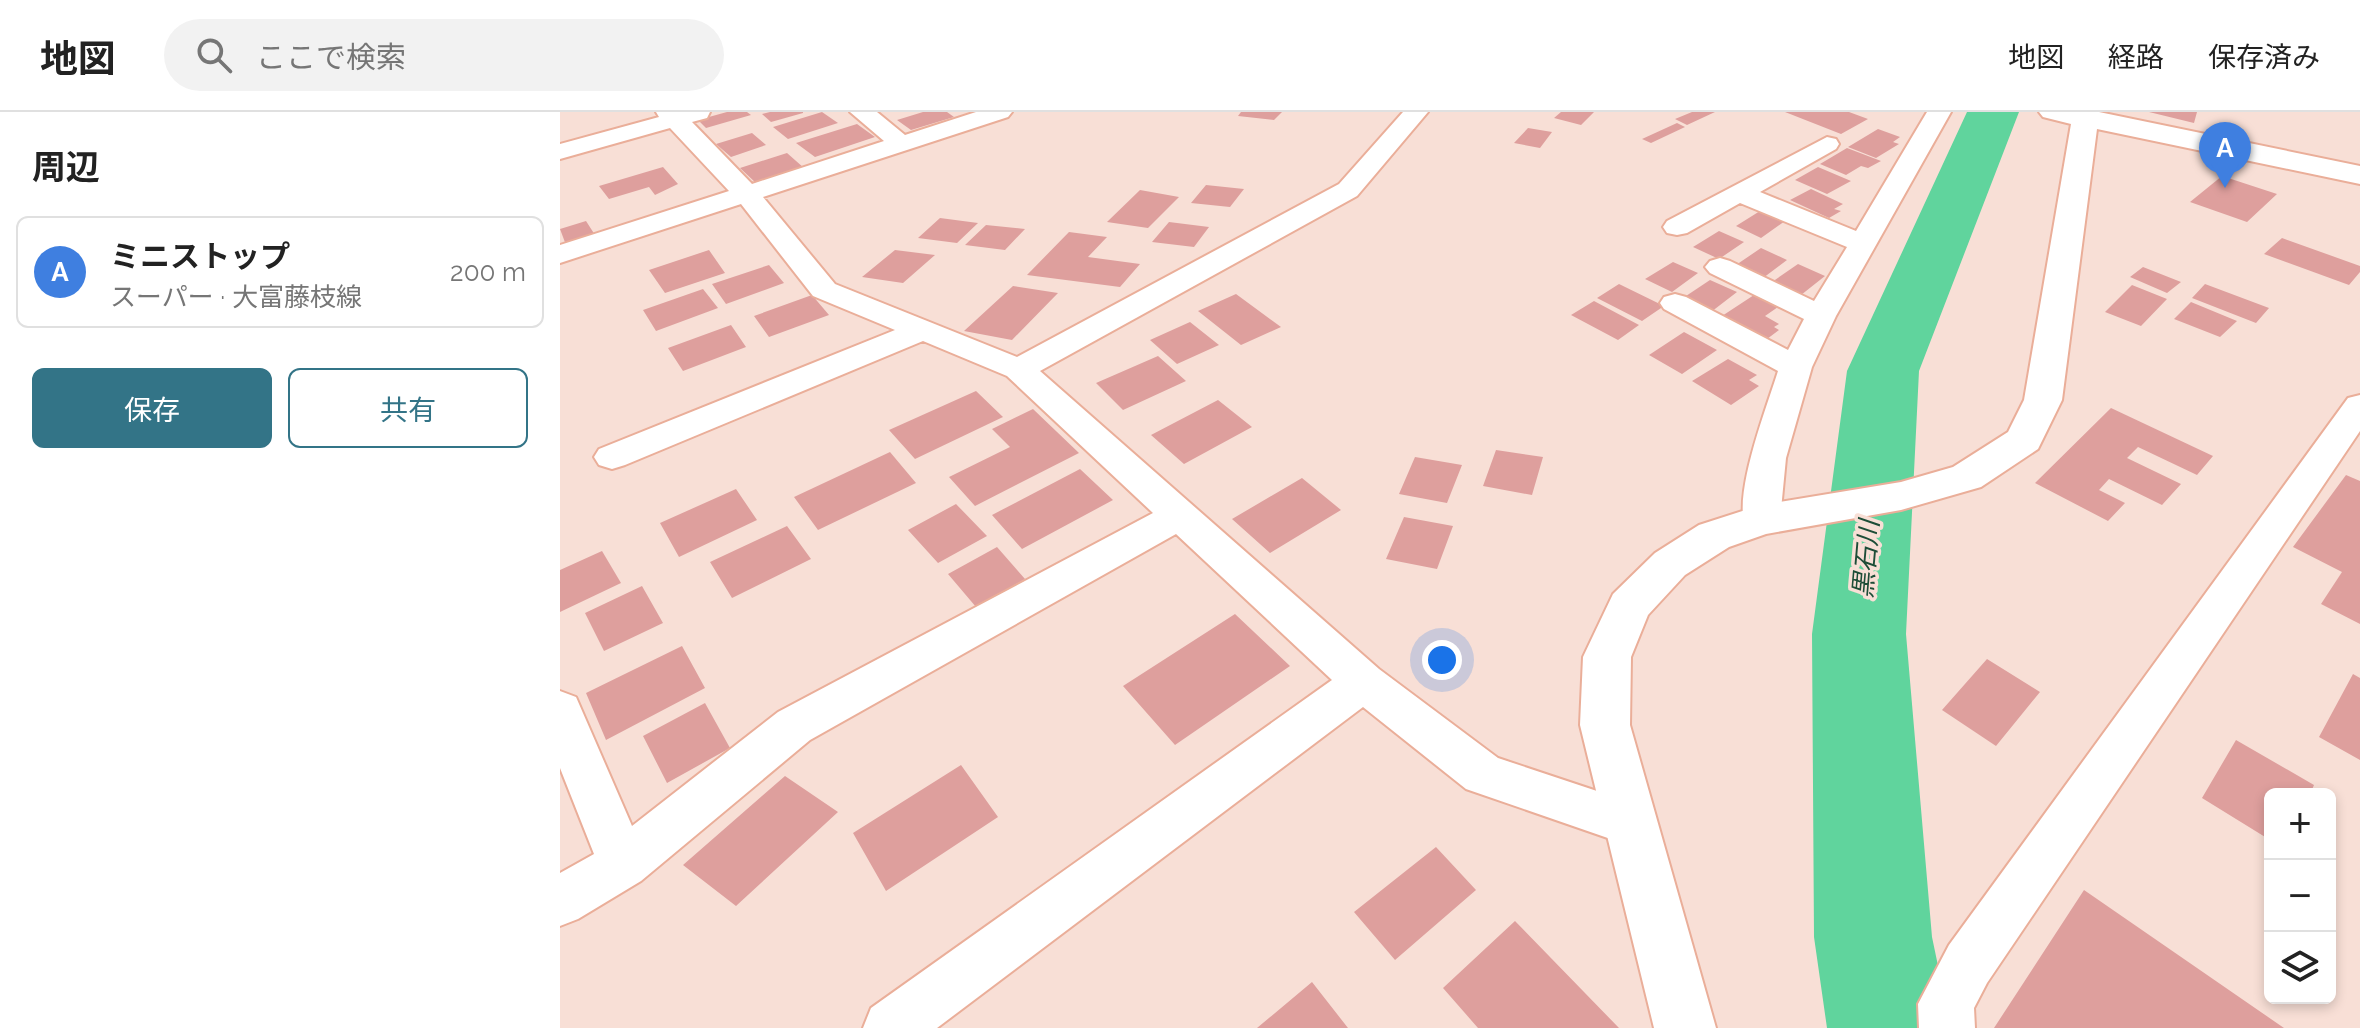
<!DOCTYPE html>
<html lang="ja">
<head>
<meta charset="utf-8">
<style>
  :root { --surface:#fff; --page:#f2f2f2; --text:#222; --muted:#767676; --line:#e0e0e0; --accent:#337487 }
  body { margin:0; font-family:Raleway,"Noto Sans JP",sans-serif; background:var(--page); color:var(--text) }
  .controls { position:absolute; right:24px; bottom:24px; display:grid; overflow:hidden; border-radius:12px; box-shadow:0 4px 12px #0003 }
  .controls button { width:72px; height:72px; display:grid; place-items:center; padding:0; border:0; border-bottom:2px solid var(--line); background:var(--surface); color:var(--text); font:40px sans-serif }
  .you { position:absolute; left:882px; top:548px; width:28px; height:28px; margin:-20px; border:6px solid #fff; border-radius:50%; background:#1a73e8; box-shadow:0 0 0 12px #1a73e833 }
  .badge { display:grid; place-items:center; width:52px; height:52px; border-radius:50%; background:var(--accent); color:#fff; font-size:26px; font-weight:700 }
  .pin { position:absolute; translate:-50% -66px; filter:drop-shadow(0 2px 4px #0008) }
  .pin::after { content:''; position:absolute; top:42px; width:28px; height:24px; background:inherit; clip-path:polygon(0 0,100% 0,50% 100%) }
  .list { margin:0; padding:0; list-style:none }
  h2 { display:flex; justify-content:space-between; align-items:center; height:104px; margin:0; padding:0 32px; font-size:34px }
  h2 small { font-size:26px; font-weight:400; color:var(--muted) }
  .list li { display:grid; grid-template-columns:52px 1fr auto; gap:24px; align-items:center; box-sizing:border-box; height:112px; margin:0 16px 16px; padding:0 16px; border:2px solid var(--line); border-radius:12px }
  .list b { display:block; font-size:30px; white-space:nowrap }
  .list p { margin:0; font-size:26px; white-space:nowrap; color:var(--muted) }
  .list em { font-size:26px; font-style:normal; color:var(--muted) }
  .actions { display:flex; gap:16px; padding:24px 32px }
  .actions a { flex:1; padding:18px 0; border:2px solid var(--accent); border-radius:12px; text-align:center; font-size:28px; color:var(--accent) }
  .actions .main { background:var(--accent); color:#fff }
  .icon { flex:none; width:44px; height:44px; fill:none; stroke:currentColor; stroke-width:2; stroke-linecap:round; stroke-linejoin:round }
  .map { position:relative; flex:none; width:1800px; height:916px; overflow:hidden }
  header { display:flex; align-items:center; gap:48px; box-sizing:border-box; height:112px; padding:0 40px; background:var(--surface); border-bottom:2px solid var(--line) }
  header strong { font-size:38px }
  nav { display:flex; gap:44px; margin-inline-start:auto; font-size:28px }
  .search { width:560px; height:72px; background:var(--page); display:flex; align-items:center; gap:20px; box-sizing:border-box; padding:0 28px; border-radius:44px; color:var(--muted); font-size:30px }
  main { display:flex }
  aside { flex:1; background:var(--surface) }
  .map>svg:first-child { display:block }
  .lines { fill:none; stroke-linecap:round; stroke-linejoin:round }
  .river { fill:#60d49d; fill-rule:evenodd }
  .building { fill:#de9f9d }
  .street-casing { stroke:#eaae99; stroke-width:4 }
  .secondary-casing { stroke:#eaae99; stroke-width:4 }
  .street { fill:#fff; fill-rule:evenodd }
  .secondary { fill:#fff; fill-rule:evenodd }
  .labels { text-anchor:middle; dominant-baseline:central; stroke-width:7; stroke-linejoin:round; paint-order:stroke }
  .water-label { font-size:26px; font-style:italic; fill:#1d4d37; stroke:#f8dfd6 }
</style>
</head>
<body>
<header>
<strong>地図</strong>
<div class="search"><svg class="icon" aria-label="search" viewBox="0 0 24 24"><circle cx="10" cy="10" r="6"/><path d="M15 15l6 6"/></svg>ここで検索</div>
<nav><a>地図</a><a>経路</a><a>保存済み</a></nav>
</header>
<main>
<aside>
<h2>周辺<small></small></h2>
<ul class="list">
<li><span class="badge" style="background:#3f7fe0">A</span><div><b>ミニストップ</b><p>スーパー · 大富藤枝線</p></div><em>200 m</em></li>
</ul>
<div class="actions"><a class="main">保存</a><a>共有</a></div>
</aside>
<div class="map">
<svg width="1800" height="916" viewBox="0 0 1800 916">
  <rect width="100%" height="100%" fill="#f8dfd6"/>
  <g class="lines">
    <path class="river" d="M1407,0H1459L1359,259L1346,522L1372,825L1391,916H1267L1254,825L1252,522L1287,259Z"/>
  </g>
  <path class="building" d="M167,0H187L191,3L146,16L138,8Z
    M210,0H243V1L211,10L202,2Z
    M262,0L278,11L228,27L213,15Z
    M363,0H387L394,5L351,18L337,8Z
    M681,0H722L714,8L678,4Z
    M1001,0H1034L1021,13L994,6Z
    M1132,0H1155L1127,13L1115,7Z
    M1225,0H1289L1308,7L1281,22Z
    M1589,0H1637L1634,11Z
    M1117,11L1125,15L1091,31L1082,27Z
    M297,12L315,25L255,45L236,31Z
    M968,16L992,20L980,36L954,31Z
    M1318,17L1340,25L1333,30L1339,32L1316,46L1288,35Z
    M192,21L206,33L171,45L156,32Z
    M1287,36L1321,49L1308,56L1301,54L1286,63L1260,52Z
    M227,41L244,56L197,72L180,56Z
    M103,55L118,72L95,83L89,75L49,87L39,74Z
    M1258,55L1291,69L1267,82L1235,68Z
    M1662,64L1717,82L1687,110L1630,90Z
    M646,73L684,77L670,95L631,91Z
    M1251,77L1283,92L1274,97L1281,99L1269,106L1230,88Z
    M580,78L619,85L588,116L547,110Z
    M1200,99L1225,109L1201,126L1176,114Z
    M380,106L418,111L397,131L358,126Z
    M26,109L35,123L6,133L0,117Z
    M609,110L649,115L634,135L592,130Z
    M426,113L465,117L445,138L405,133Z
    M1159,119L1184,130L1159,147L1133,135Z
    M509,120L547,125L528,145L580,152L560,175L467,163Z
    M1722,126L1800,154V160L1789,173L1704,142Z
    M1201,136L1227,148L1203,166L1176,153Z
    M149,138L165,161L105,181L89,158Z
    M335,138L375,143L343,171L302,165Z
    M1113,150L1138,161L1112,180L1085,167Z
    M1238,152L1265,164L1241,183L1212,170Z
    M209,153L224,171L166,192L152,172Z
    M1583,155L1621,170L1607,181L1570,165Z
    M1150,168L1177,180L1151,200L1123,186Z
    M1059,172L1104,194L1082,209L1037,186Z
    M1645,172L1709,196L1696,211L1632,186Z
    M1572,173L1607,187L1581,214L1545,200Z
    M453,174L498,181L452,228L404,219Z
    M143,177L158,196L96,219L83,198Z
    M676,182L721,215L681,233L638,199Z
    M252,183L269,203L209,225L194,204Z
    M1194,183L1218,195L1205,204L1219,212L1214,215L1219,218L1207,227L1162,204Z
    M1034,189L1079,213L1058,228L1011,203Z
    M1631,190L1677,209L1660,225L1614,207Z
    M630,210L659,233L617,252L590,228Z
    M171,213L186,235L123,259L108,236Z
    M1124,220L1157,238L1122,262L1089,243Z
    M598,244L626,269L563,298L536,271Z
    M1168,247L1197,263L1189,268L1199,274L1171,293L1132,269Z
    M416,279L443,305L355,347L329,318Z
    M658,288L692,315L624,352L591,323Z
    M1551,296L1653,344L1637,363L1578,335L1567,346L1621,372L1602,393L1549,367L1539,378L1565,391L1548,409L1475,371Z
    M473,297L519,341L415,394L389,365L450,335L432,317Z
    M936,338L983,345L972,383L923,374Z
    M330,340L356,371L258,418L234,385Z
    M855,345L902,353L887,391L839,382Z
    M520,357L553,388L462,437L432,403Z
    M1786,363L1800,369V512L1761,492L1782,460L1733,435Z
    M742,366L781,398L710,441L672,407Z
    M176,377L197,408L119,445L100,411Z
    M396,392L427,424L378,451L348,418Z
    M844,405L893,414L877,457L826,447Z
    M227,414L251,447L172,486L150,450Z
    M437,435L465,467L416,495L388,462Z
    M42,439L61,471L0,500V458Z
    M82,474L103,511L44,539L25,501Z
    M675,502L730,554L615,633L563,574Z
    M122,534L145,576L46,628L26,581Z
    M1427,547L1480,580L1436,634L1382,598Z
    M1793,562L1800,566V648L1759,625Z
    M145,591L170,636L107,671L83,624Z
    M1676,628L1754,673L1750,682H1710V728L1642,686Z
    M401,653L438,705L326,779L293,721Z
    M225,664L278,700L176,794L123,753Z
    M876,735L916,778L835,848L794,800Z
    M1524,778L1724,916H1434Z
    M955,809L1059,916H918L883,876Z
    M752,870L788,916H697Z"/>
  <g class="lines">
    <defs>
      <path id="street" d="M96,0H150L147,6L132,10L192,72L324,29L290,0H317L345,23L416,0H452L448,5L203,85L275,172L457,245L779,72L843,0H868L797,84L480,259L819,557L938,646L1085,695L1093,711L1085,727L1068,733L906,677L803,595L377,916H303L311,896L772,568L616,422L250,628L81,769L18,807L0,814V761L34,742L0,656V579L16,585L72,714L218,600L593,401L447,264L363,229L65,353L52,357L39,353L34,345L39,337L335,218L253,184L181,92L0,151V133L169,79L110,16L0,47V32L99,5Z
        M1367,0H1391L1276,204L1252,255L1226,346L1220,408L1215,418L1201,422L1187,418C1170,388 1208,292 1218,259L1104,197L1100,191L1104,185L1115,182L1126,185L1228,238L1244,207L1150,161L1145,155L1150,149L1160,146L1170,149L1254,189L1287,135L1180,91L1127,121L1117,123L1107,121L1103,115L1107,109L1267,25L1276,27L1279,32L1276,37L1200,80L1296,119Z
        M1800,283V319L1427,871L1414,896L1415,916H1359L1358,892L1389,833L1788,286Z"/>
      <path id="secondary" d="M1479,0H1539L1800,54V72L1537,17L1502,288L1478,337L1421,375L1341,398L1206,422L1169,435L1125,463L1088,503L1071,545L1070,613L1156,916H1094L1020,613L1023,545L1053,482L1095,441L1139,413L1201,393L1341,370L1393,355L1448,320L1464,288L1511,12L1483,5Z"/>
    </defs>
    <use href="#street" class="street-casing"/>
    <use href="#secondary" class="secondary-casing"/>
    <use href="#street" class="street"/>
    <use href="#secondary" class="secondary"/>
  </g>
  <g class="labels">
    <g class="water-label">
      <text transform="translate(1306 447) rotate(-85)">黒石川</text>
    </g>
  </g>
</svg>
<div class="controls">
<button>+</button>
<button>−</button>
<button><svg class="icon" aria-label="layers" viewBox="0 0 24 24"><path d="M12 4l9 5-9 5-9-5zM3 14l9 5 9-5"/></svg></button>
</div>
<div class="you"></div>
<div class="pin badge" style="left:1665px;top:76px;background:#3f7fe0">A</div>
</div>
</main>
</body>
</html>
